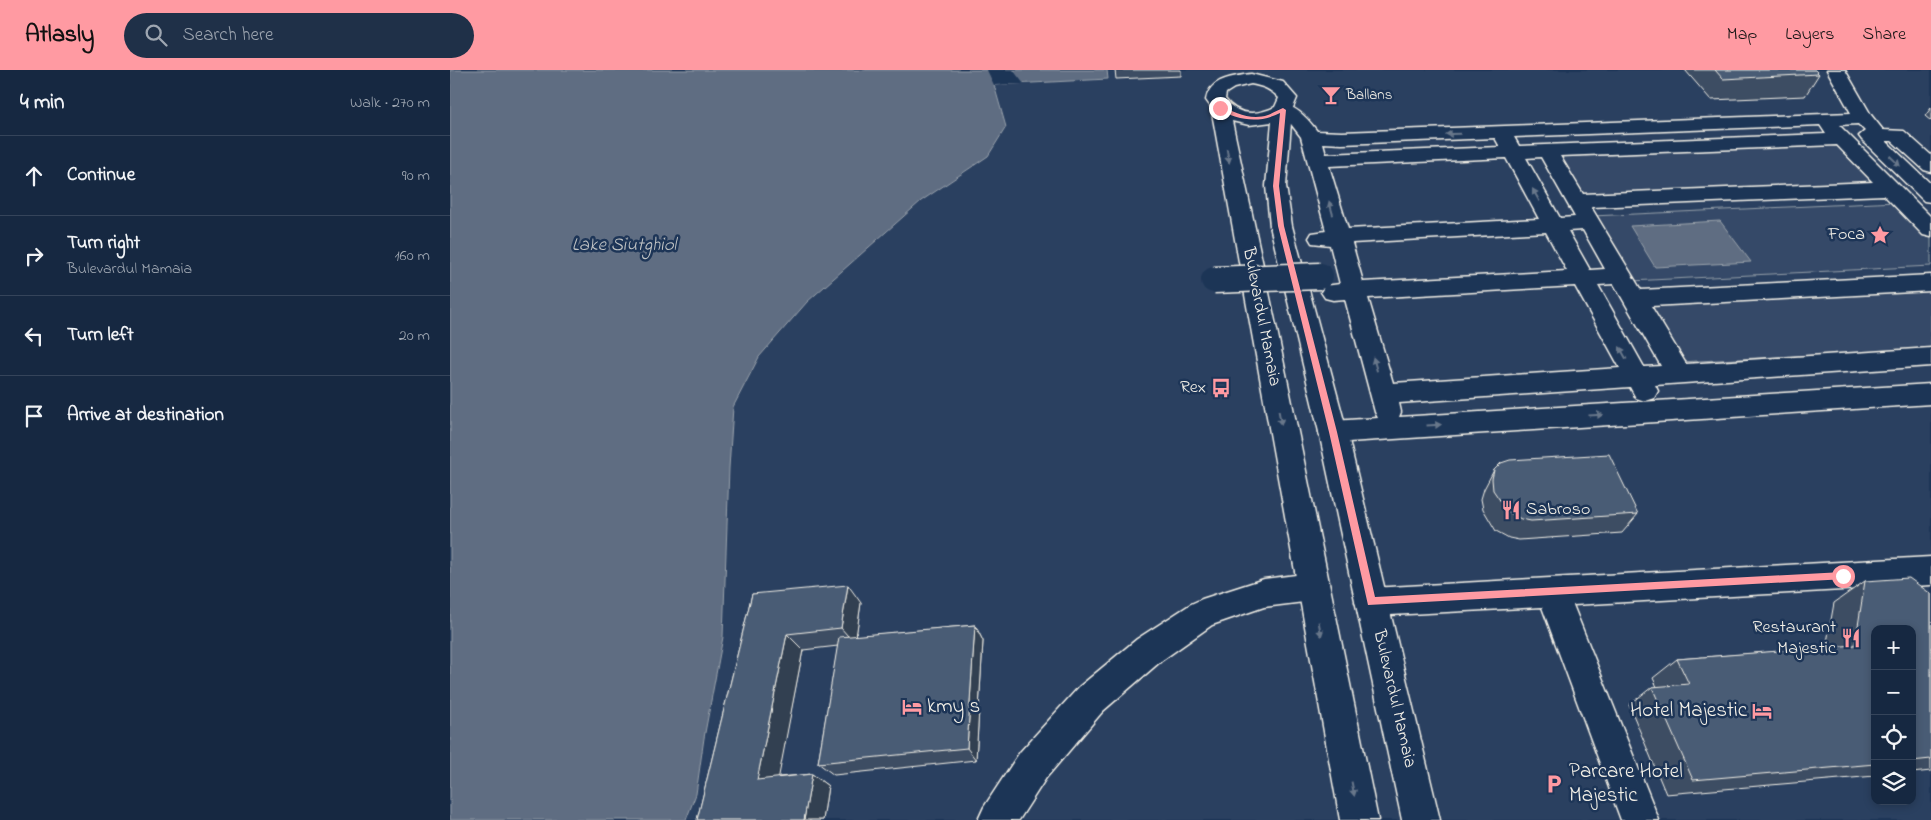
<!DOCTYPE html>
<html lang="en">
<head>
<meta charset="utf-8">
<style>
  :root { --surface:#162841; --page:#1f3048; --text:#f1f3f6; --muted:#9ea6b1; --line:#35445a; --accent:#ff9aa2 }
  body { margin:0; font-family:"Indie Flower",sans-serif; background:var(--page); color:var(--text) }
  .controls { position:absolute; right:15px; bottom:15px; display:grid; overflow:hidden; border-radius:10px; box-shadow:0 2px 8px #0003 }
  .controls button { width:45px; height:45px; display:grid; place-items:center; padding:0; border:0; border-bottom:1px solid var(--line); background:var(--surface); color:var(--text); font:25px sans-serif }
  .stop { position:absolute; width:15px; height:15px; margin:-11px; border:4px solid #ff9aa2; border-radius:50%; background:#fff }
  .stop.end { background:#ff9aa2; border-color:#fff; box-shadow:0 1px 5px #0008 }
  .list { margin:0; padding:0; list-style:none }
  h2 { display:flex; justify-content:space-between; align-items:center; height:65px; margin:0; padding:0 20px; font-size:21px }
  h2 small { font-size:16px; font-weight:400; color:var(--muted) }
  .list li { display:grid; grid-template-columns:32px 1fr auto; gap:15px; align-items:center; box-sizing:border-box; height:80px; padding:0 20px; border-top:1px solid var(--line) }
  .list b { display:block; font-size:19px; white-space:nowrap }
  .list p { margin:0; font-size:16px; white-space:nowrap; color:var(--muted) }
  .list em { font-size:16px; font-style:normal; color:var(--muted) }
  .icon { flex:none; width:28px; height:28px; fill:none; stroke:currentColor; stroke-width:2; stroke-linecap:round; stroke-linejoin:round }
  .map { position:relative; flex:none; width:1481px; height:750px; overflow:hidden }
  header { display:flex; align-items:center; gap:30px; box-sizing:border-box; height:70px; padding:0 25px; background:var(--accent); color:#111 }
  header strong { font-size:24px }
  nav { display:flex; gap:28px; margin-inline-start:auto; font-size:18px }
  .search { width:350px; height:45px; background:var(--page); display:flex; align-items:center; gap:12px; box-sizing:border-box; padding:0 18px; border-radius:28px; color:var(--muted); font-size:19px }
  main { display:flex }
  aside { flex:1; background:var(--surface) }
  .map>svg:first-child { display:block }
  .built { fill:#2a4060; fill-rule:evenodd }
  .green { fill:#354a67; stroke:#949ea8 }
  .water { fill:#5e6d82; stroke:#9aa2ab }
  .pier { fill:#1d3557 }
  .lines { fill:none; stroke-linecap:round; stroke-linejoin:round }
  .minor-casing { stroke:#f4f1e8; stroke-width:3 }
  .major-casing { stroke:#f4f1e8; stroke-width:3 }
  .minor { fill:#1d3557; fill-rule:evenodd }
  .major { fill:#1d3557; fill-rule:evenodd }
  .minor-bridge-casing { stroke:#f4f1e8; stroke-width:29; stroke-linecap:butt }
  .minor-bridge { stroke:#1d3557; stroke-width:26 }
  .wall { fill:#3e4e64; stroke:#f4f1e8 }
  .shaded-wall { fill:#324051; stroke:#f4f1e8 }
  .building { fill:#485b74; stroke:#f4f1e8 }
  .oneway { fill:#68778a }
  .route { fill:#ff9aa2 }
  .labels { text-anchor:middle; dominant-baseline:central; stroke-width:5; stroke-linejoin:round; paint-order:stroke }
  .far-poi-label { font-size:15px; fill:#f4f1e8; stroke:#1d3557; text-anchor:start }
  .poi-label { font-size:18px; fill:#f4f1e8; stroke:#1d3557; text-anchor:end }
  .street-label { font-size:18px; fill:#f4f1e8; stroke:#1d3557 }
  .water-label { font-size:19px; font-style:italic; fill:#c0c3c4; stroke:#1d3557 }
  .near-poi-label { font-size:21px; fill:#f4f1e8; stroke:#1d3557; text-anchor:start }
</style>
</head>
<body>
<header>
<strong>Atlasly</strong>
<div class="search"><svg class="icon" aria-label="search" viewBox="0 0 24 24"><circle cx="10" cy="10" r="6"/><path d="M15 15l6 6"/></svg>Search here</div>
<nav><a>Map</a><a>Layers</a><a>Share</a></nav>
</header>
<main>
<aside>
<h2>4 min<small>Walk · 270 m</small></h2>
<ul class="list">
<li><svg class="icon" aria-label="ahead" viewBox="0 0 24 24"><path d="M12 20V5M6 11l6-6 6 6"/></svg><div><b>Continue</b></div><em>90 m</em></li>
<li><svg class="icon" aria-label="right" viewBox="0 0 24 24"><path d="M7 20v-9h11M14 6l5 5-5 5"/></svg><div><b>Turn right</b><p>Bulevardul Mamaia</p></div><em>160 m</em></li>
<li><svg class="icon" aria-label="left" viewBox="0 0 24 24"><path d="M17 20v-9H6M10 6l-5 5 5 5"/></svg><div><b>Turn left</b></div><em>20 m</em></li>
<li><svg class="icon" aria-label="arrive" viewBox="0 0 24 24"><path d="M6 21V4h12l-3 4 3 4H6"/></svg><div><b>Arrive at destination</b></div></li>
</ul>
</aside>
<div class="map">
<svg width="1481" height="750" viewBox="0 0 1481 750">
  <rect width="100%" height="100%" fill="#1d3557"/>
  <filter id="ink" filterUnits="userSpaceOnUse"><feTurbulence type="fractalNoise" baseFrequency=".02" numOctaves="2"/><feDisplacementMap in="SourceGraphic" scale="10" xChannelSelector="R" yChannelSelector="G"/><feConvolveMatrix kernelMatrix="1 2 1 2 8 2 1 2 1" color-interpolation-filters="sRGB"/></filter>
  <g filter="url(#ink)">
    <path class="built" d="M657,0H1481V750H236L246,724L254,668L283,337L309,286L357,232L471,131L538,86L556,57L544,15L657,9ZM1425,559H1462V731H1425Z"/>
    <path class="green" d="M1391,75L1430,115L1130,129L1106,87Z
      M1447,132L1481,167V196L1181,211L1142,146Z
      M1481,219V279L1229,292L1194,233Z"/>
    <path class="water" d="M0,0H657L658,9L544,15L556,57L538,86L471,131L357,232L309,287L283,337L279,398L273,567L254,668L246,724L236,750H0Z
      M1270,151L1301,192L1205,197L1180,156Z"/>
    <path class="pier" d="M537,0H563L574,14L544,15Z"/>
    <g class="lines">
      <defs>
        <path id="minor" d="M1377,0H1395L1421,45L1433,60L1454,61L1481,85V102L1474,100L1442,71H1436L1481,114V132L1474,131L1412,70L1409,66L1415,61L1408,54L1389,55L1481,147V167L1473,165L1434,125L1141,137L1191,220L1481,205V221L1201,236L1236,294L1481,278V296L1205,315L1208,321L1204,328L1195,331L1186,328L1180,317L949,333L951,342L949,347L1481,314V334L883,373L873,370L869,362L873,354L883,351L928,348L925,342L895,229L883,230L875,228L871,222L875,216L890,214L880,175L862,173L859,168L862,163L876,161L851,67L841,54L824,40L826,36C844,32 857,48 867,61L892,62L1401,43ZM1370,55L1376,64L1069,76L1064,67ZM1045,68L1050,77L876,84L873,73L892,74ZM1387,75L1423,112L1133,124L1110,86ZM1091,87L1125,147L1110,148L1076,88ZM1056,88L1089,149L898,159L879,96ZM1133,160L1155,199L1140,200L1118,161ZM1096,162L1117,201L913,212L902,173ZM1164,214L1211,296L1194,297L1148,215ZM1125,216L1170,298L943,313L918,228Z
          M1481,487V515L1123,535L1209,750H1171L1092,537L921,546L910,542L905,532L910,522L921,518Z
          M862,503L873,507L878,517L873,527L862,531L814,537L762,555L711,591L653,641L596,708L569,750H528L534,737L570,682L629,617L687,569L741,534L752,529L814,509Z"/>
        <path id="major" d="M801,4L833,12L847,28L842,40L836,116L842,156L897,362L990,750H952L869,362L820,156L816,116L822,52L799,55L782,51L827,260L928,750H890L761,37L756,30C760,8 782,7 801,4ZM801,14C812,16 821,19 829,28L825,37C808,45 788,47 775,29L776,23L784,18Z"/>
      </defs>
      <use href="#minor" class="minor-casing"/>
      <use href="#major" class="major-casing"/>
      <use href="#minor" class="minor"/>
      <use href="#major" class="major"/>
      <defs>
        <path id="minor-bridge" d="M764,210L870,206"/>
      </defs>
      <use href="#minor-bridge" class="minor-bridge-casing"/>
      <use href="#minor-bridge" class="minor-bridge"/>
    </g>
    <path class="wall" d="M665,0H731V6L666,9Z
      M1235,0H1365L1369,4L1355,26L1261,30Z
      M1481,38V51L1475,46Z
      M1044,400L1188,444L1172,463L1069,470L1059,468L1046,461L1033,439L1031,429L1034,419Z
      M1415,511L1481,524V701L1462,703V559H1425V706L1216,724L1179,635L1202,617H1207L1203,608L1227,589L1376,578L1384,533Z
      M302,524L411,533L406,566L525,555L533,571L526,690L384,705L368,693L388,576L353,580L328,707L362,704L378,716L373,750H247Z"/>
    <path class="shaded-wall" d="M398,515L411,533L405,574L391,558Z
      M525,555L533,571L526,690L517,678Z
      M337,564L353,580L326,721L307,710Z
      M362,704L378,716L373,750H354Z"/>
    <path class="building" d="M1265,0H1365L1369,4L1273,9Z
      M1159,384L1188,444L1081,451L1071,449L1058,442L1043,420L1042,409L1044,400L1051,393L1060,390Z
      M1459,508L1481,524V689L1462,691V559H1425V694L1243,710L1202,617L1239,614L1227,589L1405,575L1415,511Z
      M398,515L391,558L337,564L307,710L362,704L354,750H247L302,524Z
      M525,555L517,678L368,693L389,567Z"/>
    <defs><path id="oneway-solid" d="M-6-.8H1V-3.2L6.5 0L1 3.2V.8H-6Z" transform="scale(1.25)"/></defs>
    <g class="oneway">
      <use href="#oneway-solid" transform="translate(1003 64) rotate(178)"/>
      <use href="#oneway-solid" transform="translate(778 86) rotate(80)"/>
      <use href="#oneway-solid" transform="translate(1445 91) rotate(44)"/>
      <use href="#oneway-solid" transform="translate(1086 125) rotate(-119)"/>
      <use href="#oneway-solid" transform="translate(881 138) rotate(-106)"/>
      <use href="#oneway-solid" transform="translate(1173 283) rotate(-119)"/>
      <use href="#oneway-solid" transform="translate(925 294) rotate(-106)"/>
      <use href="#oneway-solid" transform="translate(1146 345) rotate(-4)"/>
      <use href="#oneway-solid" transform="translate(830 348) rotate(79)"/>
      <use href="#oneway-solid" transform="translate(984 355) rotate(-4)"/>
      <use href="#oneway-solid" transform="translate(870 559) rotate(79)"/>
      <use href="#oneway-solid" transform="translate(903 719) rotate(79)"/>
    </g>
  </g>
  <path class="route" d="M770,36C785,42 800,51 818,45C823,43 828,40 833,38L836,40L829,116L834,156L887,362L925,527L1393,502L1396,503V509L918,535L879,362L828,156L823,116L830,43C808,54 788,50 768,39Z"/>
  <defs>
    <symbol id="bar-bare" viewBox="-9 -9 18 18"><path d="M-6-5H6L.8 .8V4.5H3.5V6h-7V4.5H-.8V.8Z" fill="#ff9aa2" stroke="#1d3557" stroke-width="2.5" paint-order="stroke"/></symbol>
    <symbol id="sight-bare" viewBox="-9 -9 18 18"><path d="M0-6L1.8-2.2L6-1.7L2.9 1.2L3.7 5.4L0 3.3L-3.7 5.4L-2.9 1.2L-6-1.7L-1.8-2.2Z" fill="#ff9aa2" stroke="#1d3557" stroke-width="2.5" paint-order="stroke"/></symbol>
    <symbol id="bus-bare" viewBox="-9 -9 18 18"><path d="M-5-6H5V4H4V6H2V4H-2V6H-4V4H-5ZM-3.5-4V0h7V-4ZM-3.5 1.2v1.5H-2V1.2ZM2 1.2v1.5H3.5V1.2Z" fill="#ff9aa2" stroke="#1d3557" stroke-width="2.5" paint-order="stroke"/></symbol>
    <symbol id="restaurant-bare" viewBox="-9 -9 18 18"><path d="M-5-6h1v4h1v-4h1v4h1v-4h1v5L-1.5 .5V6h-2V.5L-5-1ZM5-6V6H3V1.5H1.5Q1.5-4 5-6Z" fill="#ff9aa2" stroke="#1d3557" stroke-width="2.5" paint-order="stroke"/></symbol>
    <symbol id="hotel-bare" viewBox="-9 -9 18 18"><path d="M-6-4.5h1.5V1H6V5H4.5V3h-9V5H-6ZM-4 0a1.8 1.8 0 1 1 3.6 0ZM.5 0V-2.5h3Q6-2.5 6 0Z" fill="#ff9aa2" stroke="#1d3557" stroke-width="2.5" paint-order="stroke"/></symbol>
    <symbol id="parking-bare" viewBox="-9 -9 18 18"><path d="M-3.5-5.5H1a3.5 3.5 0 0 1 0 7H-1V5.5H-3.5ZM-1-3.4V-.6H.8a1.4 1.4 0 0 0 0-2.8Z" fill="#ff9aa2" stroke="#1d3557" stroke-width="2.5" paint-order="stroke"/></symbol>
  </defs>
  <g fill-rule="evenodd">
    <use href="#bar-bare" x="867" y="11" width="28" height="28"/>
    <use href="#sight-bare" x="1416" y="151" width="28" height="28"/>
    <use href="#bus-bare" x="757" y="304" width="28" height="28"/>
    <use href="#restaurant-bare" x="1047" y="426" width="28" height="28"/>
    <use href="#restaurant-bare" x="1387" y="554" width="28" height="28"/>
    <use href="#hotel-bare" x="448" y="623" width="28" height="28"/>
    <use href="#hotel-bare" x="1298" y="627" width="28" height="28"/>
    <use href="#parking-bare" x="1090" y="700" width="28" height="28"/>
  </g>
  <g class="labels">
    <g class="far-poi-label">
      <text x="896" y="25">Ballans</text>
    </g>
    <g class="poi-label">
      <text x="1415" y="165">Foca</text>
      <text x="756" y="318">Rex</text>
      <text x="1076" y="440" text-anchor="start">Sabroso</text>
      <text x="1386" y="558">Restaurant<tspan x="1386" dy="21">Majestic</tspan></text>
    </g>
    <g class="street-label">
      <text transform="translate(811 247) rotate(79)">Bulevardul Mamaia</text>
      <text transform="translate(944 629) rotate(77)">Bulevardul Mamaia</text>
    </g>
    <g class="water-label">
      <text x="174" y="175">Lake Siutghiol</text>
    </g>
    <g class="near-poi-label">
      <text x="477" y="637">kmy s</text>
      <text x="1297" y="641" text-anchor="end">Hotel Majestic</text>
      <text x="1119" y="702">Parcare Hotel<tspan x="1119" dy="24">Majestic</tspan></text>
    </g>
  </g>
</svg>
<div class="controls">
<button>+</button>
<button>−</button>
<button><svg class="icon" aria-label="locate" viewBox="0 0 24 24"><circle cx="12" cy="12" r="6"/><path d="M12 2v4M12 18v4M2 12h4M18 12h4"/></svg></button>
<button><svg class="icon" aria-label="layers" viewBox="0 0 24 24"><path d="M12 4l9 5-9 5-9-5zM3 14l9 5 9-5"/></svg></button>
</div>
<div class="stop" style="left:1393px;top:506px"></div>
<div class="stop end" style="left:770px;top:38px"></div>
</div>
</main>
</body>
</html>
